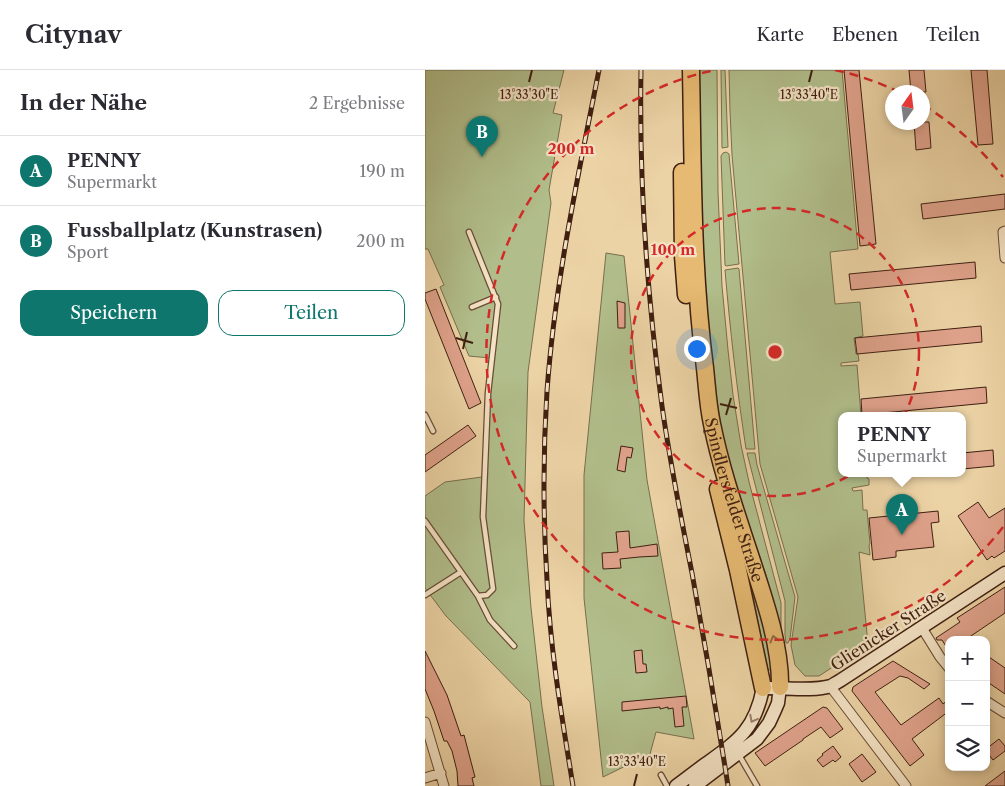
<!DOCTYPE html>
<html lang="de">
<head>
<meta charset="utf-8">
<style>
  :root { --surface:#fff; --page:#f7f7f7; --text:#2b2b33; --muted:#7c7c81; --line:#e1e1e2; --accent:#0f766e }
  body { margin:0; font-family:"Libre Caslon Text",serif; background:var(--page); color:var(--text) }
  .controls { position:absolute; right:15px; bottom:15px; display:grid; overflow:hidden; border-radius:10px; box-shadow:0 2px 8px #0003 }
  .controls button { width:45px; height:45px; display:grid; place-items:center; padding:0; border:0; border-bottom:1px solid var(--line); background:var(--surface); color:var(--text); font:25px sans-serif }
  .compass { position:absolute; left:460px; top:15px; width:45px; height:45px; border-radius:50%; background:var(--surface); box-shadow:0 2px 8px #0003; rotate:14deg }
  .you { position:absolute; left:271px; top:278px; width:18px; height:18px; margin:-12px; border:4px solid #fff; border-radius:50%; background:#1a73e8; box-shadow:0 0 0 8px #1a73e833 }
  .badge { display:grid; place-items:center; width:32px; height:32px; border-radius:50%; background:var(--accent); color:#fff; font-size:16px; font-weight:700 }
  .pin { position:absolute; translate:-50% -41px; filter:drop-shadow(0 1px 2px #0008) }
  .pin::after { content:''; position:absolute; top:26px; width:18px; height:15px; background:inherit; clip-path:polygon(0 0,100% 0,50% 100%) }
  .popup { position:absolute; left:413px; top:342px; width:128px; height:65px; box-sizing:border-box; display:grid; place-content:center; border-radius:10px; background:var(--surface); filter:drop-shadow(0 1px 4px #0005); font-size:16px; white-space:nowrap; color:var(--muted) }
  .popup b { font-size:19px; color:var(--text) }
  .popup::after { content:''; position:absolute; left:50%; top:100%; margin-left:-10px; border:10px solid transparent; border-top-color:var(--surface) }
  .list { margin:0; padding:0; list-style:none }
  h2 { display:flex; justify-content:space-between; align-items:center; height:65px; margin:0; padding:0 20px; font-size:21px }
  h2 small { font-size:16px; font-weight:400; color:var(--muted) }
  .list li { display:grid; grid-template-columns:32px 1fr auto; gap:15px; align-items:center; box-sizing:border-box; height:70px; padding:0 20px; border-top:1px solid var(--line) }
  .list b { display:block; font-size:19px; white-space:nowrap }
  .list p { margin:0; font-size:16px; white-space:nowrap; color:var(--muted) }
  .list em { font-size:16px; font-style:normal; color:var(--muted) }
  .actions { display:flex; gap:10px; padding:15px 20px }
  .actions a { flex:1; padding:11px 0; border:1px solid var(--accent); border-radius:15px; text-align:center; font-size:18px; color:var(--accent) }
  .actions .main { background:var(--accent); color:#fff }
  .icon { flex:none; width:28px; height:28px; fill:none; stroke:currentColor; stroke-width:2; stroke-linecap:round; stroke-linejoin:round }
  .map { position:relative; flex:none; width:580px; height:716px; overflow:hidden }
  header { display:flex; align-items:center; gap:30px; box-sizing:border-box; height:70px; padding:0 25px; background:var(--surface); border-bottom:1px solid var(--line) }
  header strong { font-size:24px }
  nav { display:flex; gap:28px; margin-inline-start:auto; font-size:18px }
  main { display:flex }
  aside { flex:1; background:var(--surface) }
  .map>svg:first-child { display:block }
  .green { fill:#b1be8b; stroke:#786e4e }
  .building { fill:#e0a38c; stroke:#3f1f10 }
  .lines { fill:none; stroke-linecap:round; stroke-linejoin:round }
  .lane-casing { stroke:#6a4c35; stroke-width:7 }
  .street-casing { stroke:#6a4c35; stroke-width:11 }
  .secondary-casing { stroke:#3f1f10; stroke-width:15 }
  .highway-casing { stroke:#3f1f10; stroke-width:19 }
  .lane { stroke:#f3e2c4; stroke-width:4.5 }
  .street { stroke:#f3e2c4; stroke-width:9 }
  .secondary { stroke:#f3e2c4; stroke-width:12 }
  .highway { stroke:#e6ba72; stroke-width:16 }
  .rail-casing { stroke:#3f1f10; stroke-width:5 }
  .rail { stroke:#f3e2c4; stroke-width:3; stroke-dasharray:9; stroke-linecap:butt }
  .oneway { stroke:#926c41 }
  .oneway2 { stroke:#99806a }
  .ticks { fill:none; stroke:#3f1f10; stroke-width:2 }
  .ring { fill:none; stroke:#d62828; stroke-width:2.5; stroke-dasharray:9 6 }
  .labels { text-anchor:middle; dominant-baseline:central; stroke-width:4.5; stroke-linejoin:round; paint-order:stroke }
  .street-label { font-size:16px; fill:#3f1f10; stroke:#f3e2c4 }
  .ticks-label { font-size:12px; text-anchor:middle; fill:#3f1f10; stroke:#f3e2c4; stroke-width:4.5; stroke-linejoin:round; paint-order:stroke }
  .centre { fill:#d62828; stroke:#f3e2c4; stroke-width:2.5 }
  .ring-label { font-size:15px; text-anchor:middle; font-weight:bold; fill:#d62828; stroke:#f3e2c4; stroke-width:4.5; stroke-linejoin:round; paint-order:stroke }
</style>
</head>
<body>
<header>
<strong>Citynav</strong>
<nav><a>Karte</a><a>Ebenen</a><a>Teilen</a></nav>
</header>
<main>
<aside>
<h2>In der Nähe<small>2 Ergebnisse</small></h2>
<ul class="list">
<li><span class="badge">A</span><div><b>PENNY</b><p>Supermarkt</p></div><em>190 m</em></li>
<li><span class="badge">B</span><div><b>Fussballplatz (Kunstrasen)</b><p>Sport</p></div><em>200 m</em></li>
</ul>
<div class="actions"><a class="main">Speichern</a><a>Teilen</a></div>
</aside>
<div class="map">
<svg width="580" height="716" viewBox="0 0 580 716">
  <rect width="100%" height="100%" fill="#ecd3a5"/>
  <filter id="stains"><feTurbulence type="fractalNoise" baseFrequency=".004" numOctaves="4"/><feColorMatrix values="0 0 0 0 .2 0 0 0 0 .09 0 0 0 0 .02 0 0 0 .5 -.17"/></filter>
  <radialGradient id="worn" r=".72"><stop offset=".6" stop-color="#630" stop-opacity="0"/><stop offset="1" stop-color="#630" stop-opacity=".3"/></radialGradient>
  <path class="green" d="M0,0H139L128,43L137,45L124,120L126,133L103,302L99,451L106,538L117,637L129,716H116L105,632L21,546L0,518V426L20,412L57,407L63,344L65,288L44,286L15,217L19,215L3,179H0Z
    M271,0H292L293,122L297,216L303,280L308,325L316,375L324,412L356,533V573L348,531L341,505L308,408L297,362L288,307L276,202Z
    M296,0H300L303,77L297,78Z
    M304,0H417L433,179L405,182L410,234L435,232L438,266L429,268L431,284H433L434,291L416,293V296L432,295L436,346L447,345V346H417V404H442V408L444,409V415L427,418L428,421L437,420L438,440H442L445,474L444,475L445,485L434,482L443,574L394,606H380L370,595L366,575L373,527L335,394L307,85L305,41Z
    M301,82L304,84L314,194L301,196L300,195L296,86L298,83Z
    M181,183L199,186L222,410L269,669L231,662L225,684L178,707L159,528V405Z
    M313,198L314,199L330,379H321C312,320 305,260 300,200Z
    M322,383H330L332,395L370,527L365,569L363,573H361L360,565V531Z
    M315,473L328,508L349,599L343,600L325,511Z"/>
  <path class="building" d="M419,0H434L451,174L435,176Z
    M484,0H499L501,22H486Z
    M546,0H562L568,74L553,75Z
    M489,52H504L506,78L491,80Z
    M580,124V139L498,149L496,134Z
    M550,192L551,208L426,220L424,204Z
    M11,219L56,333L44,339L0,229V223Z
    M192,231L200,233V258H193Z
    M556,256L557,272L432,284L430,268Z
    M561,317L562,333L437,345L436,329Z
    M43,355L51,366L0,402V385Z
    M196,376L208,378L206,388L202,387L200,402L192,400Z
    M568,380L569,396L537,399V383Z
    M553,432L564,448L580,438V481L569,488L567,486L562,490L533,446Z
    M513,441L514,452L506,453L509,477L471,481V487L448,490L444,448Z
    M204,461L205,478L232,474L233,486L214,487L195,489L196,498L178,499L177,483L193,482L191,462Z
    M580,517V543L540,570H524V581L517,570H512L511,568L535,552L532,548Z
    M217,580L218,594H221L222,602L211,603L209,581Z
    M0,581L22,625L36,666L39,665L50,707L47,708L49,716H33L32,701L27,681L22,671H19L9,641L0,619Z
    M561,585L580,598V624L561,611Z
    M468,591L505,614L499,619L483,608L475,606L450,622L476,655L514,628L518,634L524,629V641L487,669L499,685L485,696L427,621L428,617Z
    M261,626L262,637H257L259,656L250,657L248,638L243,639V637L235,639V637L197,641V632Z
    M398,637L402,638L418,659L405,668L396,657L378,669V670L340,696L330,683Z
    M574,669L580,676V681L568,690L561,681V679Z
    M408,676L416,687L410,692L408,690L398,697L392,690L398,685L397,684Z
    M437,684L451,702L437,712L424,694Z
    M580,701V716H560Z"/>
  <g class="lines">
    <defs>
      <path id="lane" d="M44,162L73,234L63,323L58,447L68,519L62,525L53,526
        M47,237L71,227
        M0,345L8,361
        M0,451L53,526L65,550L89,576
        M0,525L36,502
        M314,685L332,716
        M236,705L242,716"/>
      <path id="street" d="M580,161L578,162L580,188
        M497,558L515,587L524,598
        M405,616L481,716
        M561,631L580,643
        M0,652L19,716
        M0,708L16,703"/>
      <path id="secondary" d="M251,716C262,708 272,700 282,693C314,670 330,659 338,618C358,617 387,622 406,616C409,614 413,612 416,610L580,503
        M270,716L332,669L344,653L350,640L353,633L355,617"/>
      <g id="highway">
        <path id="s1" d="M266,0C268,99 267,199 280,298C282,317 283,336 287,354C296,399 311,442 325,485C338,525 356,575 355,617"/>
        <path d="M257,102L258,186L261,225"/>
        <path d="M293,419L313,500L338,618"/>
      </g>
    </defs>
    <use href="#lane" class="lane-casing"/>
    <use href="#street" class="street-casing"/>
    <use href="#secondary" class="secondary-casing"/>
    <use href="#highway" class="highway-casing"/>
    <use href="#lane" class="lane"/>
    <use href="#street" class="street"/>
    <use href="#secondary" class="secondary"/>
    <use href="#highway" class="highway"/>
    <defs>
      <path id="rail" d="M216,0C214,112 222,225 237,336C245,392 256,448 267,503C280,574 292,645 303,716
        M148,716C137,648 125,579 122,510C118,447 118,383 122,321C130,212 153,106 174,0"/>
    </defs>
    <use href="#rail" class="rail-casing"/>
    <use href="#rail" class="rail"/>
  </g>
  <defs><path id="oneway-chevron" d="M-2-3.5L2.5 0L-2 3.5" fill="none" stroke-width="1.6" stroke-linecap="round" stroke-linejoin="round" transform="scale(1.25)"/></defs>
  <use class="oneway" href="#oneway-chevron" transform="translate(349 569) rotate(-104)"/>
  <use class="oneway2" href="#oneway-chevron" transform="translate(328 649) rotate(118)"/>
  <path class="ticks" d="M104,12L107,0M384,12L387,0M31,268L48,273M38,279L42,262M295,334L312,338M301,345L306,328M209,716L212,704"/>
  <g class="ring">
    <circle cx="350" cy="282" r="144"/>
    <path d="M578 457A288 288 0 1 1 290 0M410 0A288 288 0 0 1 474 22M498 35A288 288 0 0 1 578 107"/>
  </g>
  <g class="labels">
    <g class="street-label">
      <text stroke="none"><textPath href="#s1" startOffset="434">Spindlersfelder Straße</textPath></text>
      <text transform="translate(463 560) rotate(-33)">Glienicker Straße</text>
    </g>
  </g>
  <g class="ticks-label">
    <text x="104" y="29">13°33'30"E</text>
    <text x="384" y="29">13°33'40"E</text>
    <text x="212" y="696">13°33'40"E</text>
  </g>
  <circle cx="350" cy="282" r="8" class="centre"/>
  <g class="ring-label">
    <text x="146" y="84">200 m</text>
    <text x="248" y="185">100 m</text>
  </g>
  <rect width="100%" height="100%" filter="url(#stains)"/>
  <rect width="100%" height="100%" fill="url(#worn)"/>
</svg>
<div class="controls">
<button>+</button>
<button>−</button>
<button><svg class="icon" aria-label="layers" viewBox="0 0 24 24"><path d="M12 4l9 5-9 5-9-5zM3 14l9 5 9-5"/></svg></button>
</div>
<svg class="compass" viewBox="-18 -18 36 36"><path d="M0-13l5 13h-10z" fill="#e53935"/><path d="M0 13l5-13h-10z" fill="#7c7c81"/></svg>
<div class="you"></div>
<div class="pin badge" style="left:477px;top:465px">A</div>
<div class="popup"><b>PENNY</b>Supermarkt</div>
<div class="pin badge" style="left:57px;top:87px">B</div>
</div>
</main>
</body>
</html>
